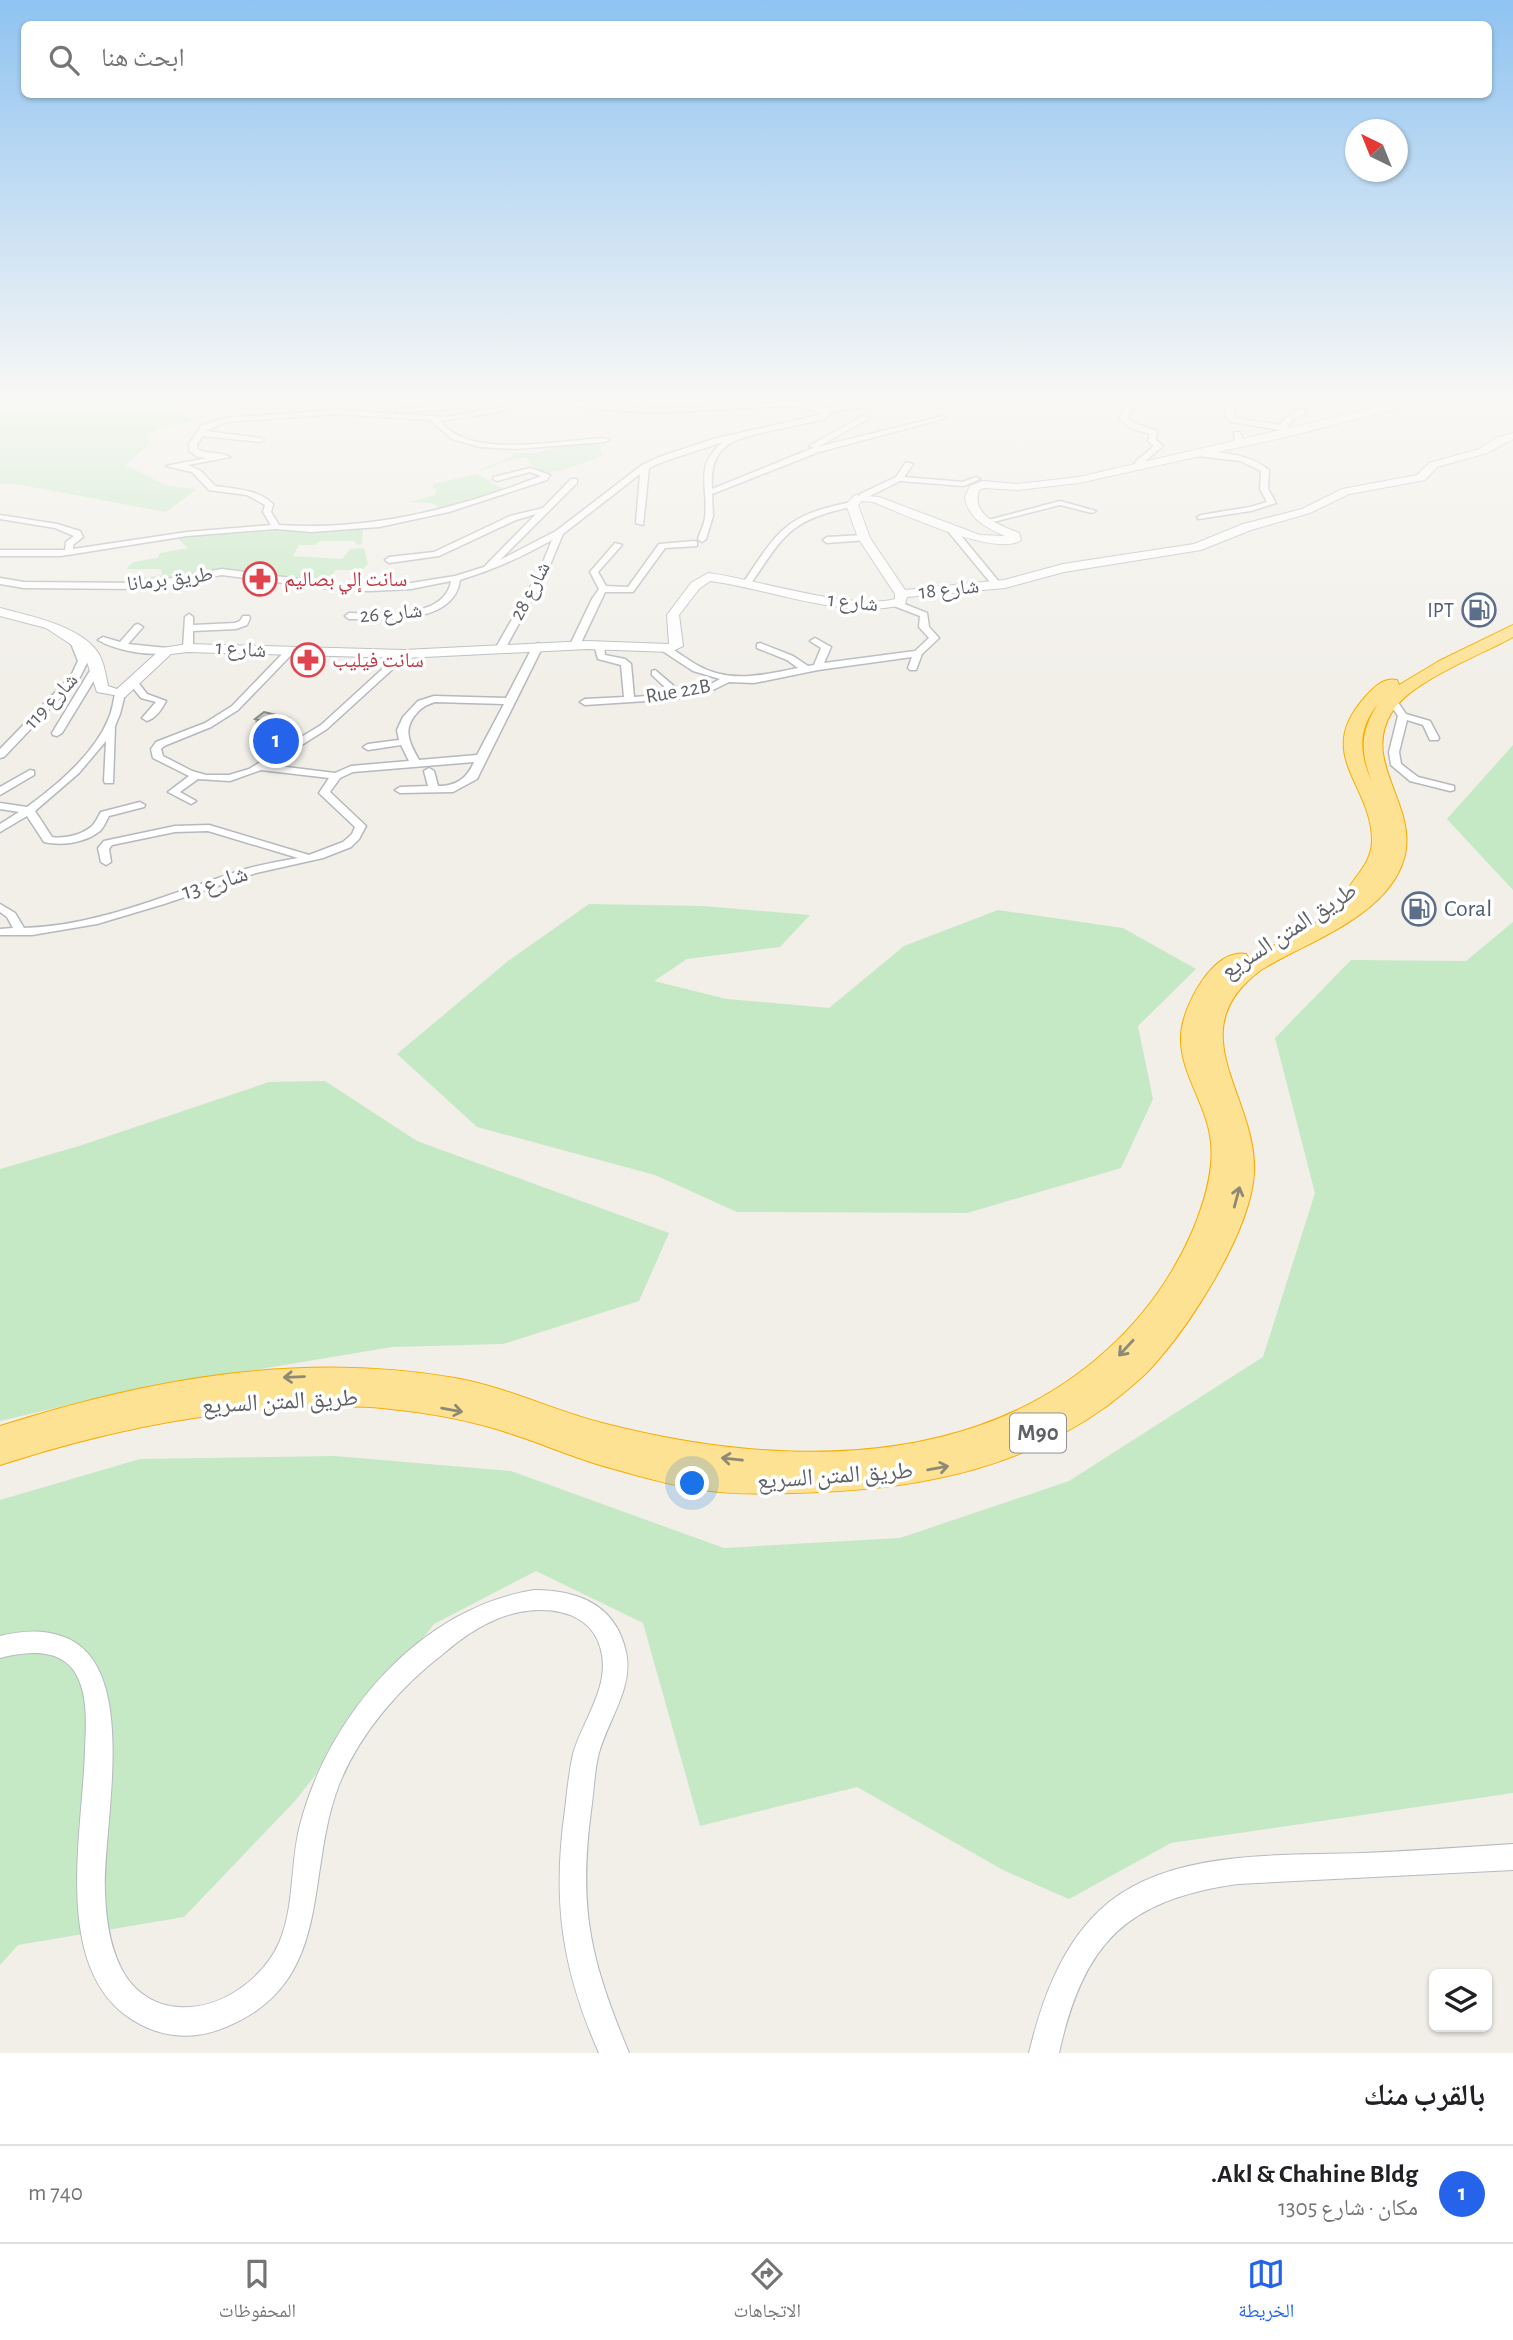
<!DOCTYPE html>
<html lang="ar">
<head>
<meta charset="utf-8">
<style>
  :root { --surface:#fff; --page:#f6f6f6; --text:#202124; --muted:#757577; --line:#e0e0e0; --accent:#2563eb }
  body { margin:0; font-family:"Alegreya Sans","Noto Naskh Arabic",sans-serif; background:var(--page); color:var(--text); direction:rtl }
  .controls { position:absolute; right:21px; bottom:21px; display:grid; overflow:hidden; border-radius:10px; box-shadow:0 2px 5px #0004 }
  .controls button { width:63px; height:63px; display:grid; place-items:center; padding:0; border:0; border-bottom:2px solid var(--line); background:var(--surface); color:var(--text); font:35px sans-serif }
  .compass { position:absolute; left:1345px; top:119px; width:63px; height:63px; border-radius:50%; background:var(--surface); box-shadow:0 2px 5px #0004; rotate:317deg }
  .you { position:absolute; left:693px; top:1484px; width:24px; height:24px; margin:-18px; border:5px solid #fff; border-radius:50%; background:#1a73e8; box-shadow:0 0 0 10px #1a73e833 }
  .badge { display:grid; place-items:center; width:46px; height:46px; border-radius:50%; background:var(--accent); color:#fff; font-size:23px; font-weight:700 }
  .pin { position:absolute; translate:-50% -50%; border:4px solid #fff; box-shadow:0 2px 7px #0006 }
  .list { margin:0; padding:0; list-style:none }
  h2 { display:flex; justify-content:space-between; align-items:center; height:91px; margin:0; padding:0 28px; font-size:30px }
  h2 small { font-size:23px; font-weight:400; color:var(--muted) }
  .list li { display:grid; grid-template-columns:46px 1fr auto; gap:21px; align-items:center; box-sizing:border-box; height:98px; padding:0 28px; border-top:2px solid var(--line) }
  .list b { display:block; font-size:26px; white-space:nowrap }
  .list p { margin:0; font-size:23px; white-space:nowrap; color:var(--muted) }
  .list em { font-size:23px; font-style:normal; color:var(--muted) }
  .icon { flex:none; width:38px; height:38px; fill:none; stroke:currentColor; stroke-width:2; stroke-linecap:round; stroke-linejoin:round }
  .map { position:relative; flex:none; width:1513px; height:2053px; overflow:hidden; direction:ltr }
  .search { position:absolute; background:var(--surface); box-shadow:0 2px 5px #0004; left:21px; right:21px; top:21px; height:77px; display:flex; align-items:center; gap:18px; box-sizing:border-box; padding:0 24px; border-radius:10px; color:var(--muted); font-size:26px }
  .sheet { height:189px; background:var(--surface) }
  nav { display:flex; justify-content:space-around; align-items:center; box-sizing:border-box; height:98px; border-top:2px solid var(--line); background:var(--surface); font-size:19px; color:var(--muted) }
  nav a { display:grid; justify-items:center; gap:4px }
  nav .on { color:var(--accent) }
  .map>svg:first-child { display:block }
  .green { fill:#c5e8c5 }
  .lines { fill:none; stroke-linecap:round; stroke-linejoin:round }
  .street-casing { stroke:#b5b8bc; stroke-width:3 }
  .secondary-casing { stroke:#b6babf; stroke-width:2 }
  .highway-casing { stroke:#f9ab00; stroke-width:2 }
  .street { fill:#fff; fill-rule:evenodd }
  .secondary { fill:#fff; fill-rule:evenodd }
  .highway { fill:#fde293; fill-rule:evenodd }
  .wall { fill:#afaea9 }
  .shaded-wall { fill:#8f8d8a }
  .building { fill:#cccac5; stroke:#8f8d8a; stroke-width:2 }
  .oneway { stroke:#8e8975 }
  .labels { text-anchor:middle; dominant-baseline:central; stroke-width:7; stroke-linejoin:round; paint-order:stroke }
  .far-street-label { font-size:21px; fill:#5f6368; stroke:#fff }
  .far-health-label { font-size:21px; fill:#be3a42; stroke:#fff; text-anchor:start }
  .far-service-label { font-size:21px; fill:#4e5e75; stroke:#fff; text-anchor:end }
  .shield { fill:#fff; stroke:#8f9295; stroke-width:2 }
  .shield-label { font-size:23px; font-weight:bold; fill:#5f6368 }
  .street-label { font-size:24px; fill:#5f6368; stroke:#fff }
  .service-label { font-size:24px; fill:#4e5e75; stroke:#fff; text-anchor:start }
</style>
</head>
<body>
<div class="map">
<svg width="1513" height="2053" viewBox="0 0 1513 2053">
  <rect width="100%" height="100%" fill="#f1efe8"/>
  <path class="green" d="M0,400H170L192,420L146,434L150,444L125,465L167,486L197,489L166,512L16,484H0Z
    M582,439L599,440L602,456L561,471L539,473L525,457C507,459 492,468 475,472L513,456V453H535L568,445L565,440Z
    M477,474L505,490L438,511L440,508L432,503L410,502L435,495L437,489L433,488V484Z
    M363,528L362,544L356,545L355,541H320L314,545H299L293,556L342,559L350,549L364,548L368,564L362,570H336L328,579L316,582L230,569H212L160,582L132,583L135,579L162,575L161,569H126L133,562L158,558L160,553L188,548L177,538C239,529 301,533 363,528Z
    M1513,745V890L1447,819Z
    M589,904L703,906L810,915L780,947L687,959L654,981L727,999L829,1008L904,946L998,910L1123,928L1196,969L1138,1026L1153,1099L1121,1168L967,1213L737,1212L655,1175L477,1127L397,1054L508,961Z
    M1513,922V1793L1171,1843L1069,1899L1003,1870L857,1787L700,1826L643,1623L536,1571L434,1624L295,1801L184,1917L18,1945L0,1965V1500L140,1459L335,1456L511,1471L724,1548L900,1538L1069,1481L1263,1357L1315,1193L1275,1038L1351,960L1466,961Z
    M325,1081L417,1141L669,1233L639,1301L503,1344L392,1347L127,1391L0,1421V1169L79,1146L269,1082Z"/>
  <g class="lines">
    <defs>
      <path id="street" d="M472,400H485L453,409L399,412L395,410L399,408L453,405Z
        M520,400H531L499,412L440,421C446,427 453,434 462,437C496,453 567,440 605,438L609,440L605,442L515,449L480,447L452,439L430,420L338,414L226,422L205,431L260,438L264,440L260,442L203,436L197,444V449C207,455 220,451 230,457L188,465L201,471L215,486C235,489 257,489 273,504L271,512L279,525C370,531 457,509 541,476L530,472L497,481L493,479L494,477L530,468L550,475L547,480L449,512L379,527L311,532L276,529L187,536L61,556H0V550H65L66,542L74,536L55,528L0,519V515L57,524L80,531L83,537L73,545V549L187,532L271,525L263,512L265,505L247,495L209,490L192,472L166,466L207,458L198,457L190,452L189,444L201,426L225,418L338,410L446,417L498,408Z
        M560,400L617,406L659,408L715,407L789,402H804L825,408L881,400H902L830,412L825,419C807,423 788,427 770,431C734,439 709,444 712,489L813,448L943,416L947,418L819,452L712,494L713,516L706,539L702,542L698,539C700,532 704,525 705,518C709,486 693,467 723,442L665,461L649,468L643,525L636,523L640,474L563,534L547,572L505,649L500,652L495,649L539,572L552,540C522,557 493,570 460,580C454,625 384,619 349,619L345,616L349,613C378,614 445,620 451,581L411,589L371,591L338,590L222,575L144,589L24,588L0,584V578L24,582L144,583L222,569L338,584L411,583L455,576L484,567L536,514L516,520L439,556L389,563L385,560L389,557L434,552L510,516L543,508L571,479H577V483L500,560L556,531L642,465L659,457L713,439L819,415L822,413L804,407L789,406C730,407 671,416 612,410C595,409 575,408 560,400Z
        M1139,400H1149L1132,409L1127,418L1136,424L1157,431L1156,440L1163,446L1143,463L1144,466L1140,468H1137L1135,462L1154,446L1148,441L1150,434L1130,428L1119,418L1126,406Z
        M1211,400H1222L1233,404L1234,416L1237,418L1279,425C1286,418 1294,409 1306,409V413L1294,419L1286,427L1303,431L1299,433L1232,422L1226,417V407Z
        M863,416L870,418L816,448L809,446Z
        M1234,432H1240L1243,441L1231,449H1225V445L1235,440Z
        M1194,452C1218,451 1250,454 1269,470L1268,489L1276,503L1251,511L1198,519L1197,517L1201,515L1250,507L1267,502L1260,489L1261,471L1240,461L1197,456H1194Z
        M906,462L913,464L904,477L963,482L976,477L980,479L964,486L900,481L866,498H860V494L896,477Z
        M1060,501L1096,511L1092,513L1060,505L985,524L981,522Z
        M852,502H855V506C790,520 786,532 750,585H744L743,583C779,529 786,515 852,502Z
        M947,526H953L1000,583V587H994L947,530Z
        M864,535L868,538L867,540L827,543L823,540L827,537Z
        M694,541L697,542V546L665,548L633,592H605L580,645L575,648L572,647L570,645L592,599L599,589L590,572L615,543L622,545L598,572L606,586L628,587L659,544Z
        M897,601L927,613L929,627L939,638L922,654L916,670H910L908,668L912,657L818,670L754,683L729,682L715,689L677,699L585,705L580,702L585,699L624,697L621,665L598,659L594,645L599,642L604,645L605,655L625,659L631,664L634,697L672,694L652,675V671L655,670L682,693L709,685L720,679L693,671L661,650V646L664,645C676,650 686,659 697,665C730,684 763,675 798,668L787,660L757,648V644L760,643L793,656L808,666L814,665L821,648L810,641L815,638L831,647L824,663L915,651L929,638L919,627L920,616L894,606V602Z
        M189,614L193,617V625L235,623L240,621L243,616H249L250,618L247,625L236,629L193,631V648L188,651L183,648L185,617Z
        M138,624L143,627L128,644L167,648L170,649V653C148,656 117,651 98,640L103,637L120,642L135,625Z
        M75,638L80,641L88,661L80,677L4,757L0,758V749L71,676L78,661L70,641Z
        M538,643L543,646L477,779L453,792L400,793L395,790L400,787L428,786L424,771L429,768L434,771L438,786C457,786 467,778 474,762L353,772L340,778L330,792L366,826L359,839L351,847L323,858L256,873L164,904L97,924L32,935H0V929L13,928L7,917L0,912V904L15,913L24,928C101,926 174,891 246,869C263,864 281,861 298,858L208,831L175,832L112,845L109,849L111,862L106,865L101,862L98,848L104,841L175,826L209,825L309,855L343,842L352,834L355,827L319,793L329,778L261,770L230,781L198,779L180,792L196,801L191,804L168,792L189,776L153,758L151,749L156,742L205,723L232,706L286,650L289,649L294,652L238,710L211,727L164,746L161,749L163,756L192,771L206,775H229L249,769L321,725L401,652H407V656L327,729L270,765L335,773L351,766L409,761L401,745L368,750L363,747L368,744L399,740L397,730L403,717L418,701L434,696L506,698L533,646ZM435,702L504,704L477,755L419,760C410,744 402,730 416,714C422,707 426,705 435,702Z
        M96,666L101,669L62,733L57,736L53,735L52,733L91,669Z
        M134,680L137,681L147,694L166,701C162,709 156,718 147,721L142,718L156,702L141,698L129,683Z
        M120,691L125,694L120,714L115,726L113,783H105L104,781L106,741L79,773L35,811L52,837C64,839 81,835 91,827C96,823 98,816 101,812L140,802L145,805L144,807L109,816C106,821 104,827 100,831C85,843 62,846 44,842L27,816L0,832V824L19,812L0,809V803L27,807C56,786 94,754 108,720C112,712 113,703 115,694Z
        M1392,697L1395,698L1406,714L1430,721L1439,738L1438,740H1430L1423,725L1407,720L1399,752L1401,764L1418,777L1454,786V790L1450,791L1410,781L1391,765L1389,752L1398,716L1387,700Z
        M30,770L34,771V775L0,795V787Z"/>
      <path id="secondary" d="M1409,400H1428L1299,434L1079,483L1017,490L984,488L979,490C971,516 1000,525 1019,533L1021,540C996,558 901,513 873,502L862,501L858,505L870,538L905,590L1004,580L1063,564L1194,544L1243,524L1302,509L1342,489L1417,475L1429,463L1479,449L1498,437L1513,433V439L1487,453L1437,467L1425,480L1349,494L1310,513L1251,530L1201,550L1064,572L1005,588L907,597L905,604C846,621 771,589 710,581L699,589L679,615L683,646L671,652L587,649L404,658L188,652L171,654L125,697L97,692L84,653L46,628L0,616V608C30,616 82,626 99,654C104,663 106,676 108,686L117,689L162,648L188,644L404,650L587,641L669,644L667,615L691,583L708,573C756,579 852,611 895,599V594L858,538L846,504L855,495L879,497L980,535L1005,536C987,528 968,519 965,497L970,486L983,481L1017,484L1079,477Z
        M534,1590C578,1590 616,1605 626,1652C634,1687 608,1720 599,1753C594,1772 594,1792 591,1811C578,1911 591,1961 629,2053H599C562,1969 552,1901 565,1810C567,1791 569,1772 573,1754C582,1722 608,1690 602,1655C594,1605 535,1603 497,1619C477,1627 459,1640 443,1654C400,1687 359,1734 339,1785C304,1875 336,1982 226,2027C200,2038 174,2039 148,2028C47,1985 83,1836 85,1750C86,1727 88,1699 78,1678C64,1647 27,1651 0,1658V1636C22,1631 42,1629 64,1637C142,1666 102,1827 105,1892C106,1921 110,1950 125,1975C137,1994 157,2006 179,2007C220,2010 262,1980 279,1943C295,1906 290,1863 300,1825C328,1716 420,1608 534,1590Z
        M1513,1844V1870L1238,1884C1126,1900 1084,1942 1059,2053H1029C1041,2003 1060,1948 1099,1911C1164,1848 1280,1856 1364,1853C1414,1851 1463,1847 1513,1844Z"/>
      <path id="highway" d="M1513,625V637C1481,655 1411,681 1392,712C1354,772 1445,821 1386,891C1354,928 1302,945 1261,970C1177,1032 1258,1096 1254,1173C1251,1231 1190,1326 1151,1368C1138,1382 1122,1394 1107,1406C1014,1473 905,1491 793,1493C766,1493 738,1495 711,1491C678,1487 645,1478 614,1469C579,1460 546,1445 512,1434C471,1420 425,1412 382,1408C352,1405 321,1407 291,1408C190,1413 96,1434 0,1465V1426C148,1379 300,1351 455,1378C506,1387 552,1410 602,1423C722,1454 859,1467 978,1426C1074,1393 1153,1323 1193,1230C1204,1203 1214,1172 1211,1143C1208,1105 1179,1073 1181,1035C1182,1008 1213,947 1246,954L1249,959L1321,920L1357,895L1348,889C1358,873 1371,862 1372,842C1373,784 1312,755 1366,696C1374,687 1384,677 1397,680L1399,685L1439,661ZM1378,704C1360,732 1360,751 1372,782C1359,754 1357,729 1378,704Z"/>
    </defs>
    <use href="#street" class="street-casing"/>
    <use href="#secondary" class="secondary-casing"/>
    <use href="#highway" class="highway-casing"/>
    <use href="#street" class="street"/>
    <use href="#secondary" class="secondary"/>
    <use href="#highway" class="highway"/>
  </g>
  <path class="wall" d="M264,712L291,740L281,747L259,740L255,719Z"/>
  <path class="shaded-wall" d="M288,718L291,740L281,747L277,725Z"/>
  <path class="building" d="M264,712L288,718L277,725L255,719Z"/>
  <defs><path id="oneway-shaft" d="M-6 0H5M1.5-3L5.5 0L1.5 3" fill="none" stroke-width="1.6" stroke-linecap="round" stroke-linejoin="round" transform="scale(1.75)"/></defs>
  <g class="oneway">
    <use href="#oneway-shaft" transform="translate(1237 1197) rotate(-75)"/>
    <use href="#oneway-shaft" transform="translate(1126 1348) rotate(133)"/>
    <use href="#oneway-shaft" transform="translate(294 1377) rotate(178)"/>
    <use href="#oneway-shaft" transform="translate(452 1410) rotate(10)"/>
    <use href="#oneway-shaft" transform="translate(732 1459) rotate(-174)"/>
    <use href="#oneway-shaft" transform="translate(938 1468) rotate(-10)"/>
  </g>
  <linearGradient id="sky" x2="0" y2="1"><stop stop-color="#8fc3f1"/><stop offset="0.58" stop-color="#f9f8f5"/><stop offset="1" stop-color="#f9f8f5" stop-opacity="0"/></linearGradient>
  <rect width="1513" height="688" fill="url(#sky)"/>
  <defs>
    <symbol id="pharmacy-ring" viewBox="-11 -11 22 22"><circle r="9.5" fill="#fff" stroke="#e0444e" stroke-width="1.5"/><path d="M-2-6h4v4h4v4h-4v4h-4v-4h-4v-4h4Z" fill="#e0444e"/></symbol>
    <symbol id="fuel-ring" viewBox="-11 -11 22 22"><circle r="9.5" fill="#fff" stroke="#5c6f8a" stroke-width="1.5"/><path d="M-5.5-6h7V0h2V4h1.3V-2.5L3-4.5l.8-.8L6-3V5H2.5V1h-1V6h-7ZM-4.2-4.7v3.2H.2V-4.7Z" fill="#5c6f8a"/></symbol>
  </defs>
  <g fill-rule="evenodd">
    <use href="#pharmacy-ring" x="241" y="560" width="38" height="38"/>
    <use href="#fuel-ring" x="1460" y="591" width="38" height="38"/>
    <use href="#pharmacy-ring" x="289" y="641" width="38" height="38"/>
    <use href="#fuel-ring" x="1400" y="890" width="38" height="38"/>
  </g>
  <g class="labels">
    <g class="far-street-label">
      <text transform="translate(170 579) rotate(-7)">طريق برمانا</text>
      <text transform="translate(949 589) rotate(-6)">شارع 18</text>
      <text transform="translate(530 591) rotate(-62)">شارع 28</text>
      <text transform="translate(853 602) rotate(6)">شارع 1</text>
      <text transform="translate(391 613) rotate(-5)">شارع 26</text>
      <text transform="translate(241 649) rotate(4)">شارع 1</text>
      <text transform="translate(678 691) rotate(-10)">Rue 22B</text>
      <text transform="translate(51 701) rotate(-47)">شارع 119</text>
    </g>
    <g class="far-health-label">
      <text x="284" y="579">سانت إلي بصاليم</text>
      <text x="332" y="660">سانت فيليب</text>
    </g>
    <g class="far-service-label">
      <text x="1454" y="610">IPT</text>
    </g>
    <rect class="shield" x="1010" y="1413.5" width="56" height="39" rx="5"/>
    <g class="shield-label">
      <text x="1038" y="1433">M90</text>
    </g>
    <g class="street-label">
      <text transform="translate(215 883) rotate(-17)">شارع 13</text>
      <text transform="translate(1289 931) rotate(-33)">طريق المتن السريع</text>
      <text transform="translate(280 1402) rotate(-3)">طريق المتن السريع</text>
      <text transform="translate(835 1476) rotate(-4)">طريق المتن السريع</text>
    </g>
    <g class="service-label">
      <text x="1444" y="909">Coral</text>
    </g>
  </g>
</svg>
<div class="controls">
<button><svg class="icon" aria-label="layers" viewBox="0 0 24 24"><path d="M12 4l9 5-9 5-9-5zM3 14l9 5 9-5"/></svg></button>
</div>
<svg class="compass" viewBox="-18 -18 36 36"><path d="M0-13l5 13h-10z" fill="#e53935"/><path d="M0 13l5-13h-10z" fill="#757577"/></svg>
<div class="you"></div>
<div class="pin badge" style="left:276px;top:741px">1</div>
<div class="search"><svg class="icon" aria-label="search" viewBox="0 0 24 24"><circle cx="10" cy="10" r="6"/><path d="M15 15l6 6"/></svg>ابحث هنا</div>
</div>
<section class="sheet">
<h2>بالقرب منك<small></small></h2>
<ul class="list">
<li><span class="badge">1</span><div><b>Akl &amp; Chahine Bldg.</b><p>مكان · شارع 1305</p></div><em>740 m</em></li>
</ul>
</section>
<nav>
<a class="on"><svg class="icon" aria-label="map" viewBox="0 0 24 24"><path d="M3 6l6-2 6 2 6-2v14l-6 2-6-2-6 2zM9 4v14M15 6v14"/></svg>الخريطة</a>
<a><svg class="icon" aria-label="directions" viewBox="0 0 24 24"><path d="M12 3l9 9-9 9-9-9zM9 14v-3h6M13 9l2 2-2 2"/></svg>الاتجاهات</a>
<a><svg class="icon" aria-label="saved" viewBox="0 0 24 24"><path d="M7 4h10v16l-5-4-5 4z"/></svg>المحفوظات</a>
</nav>
</body>
</html>
